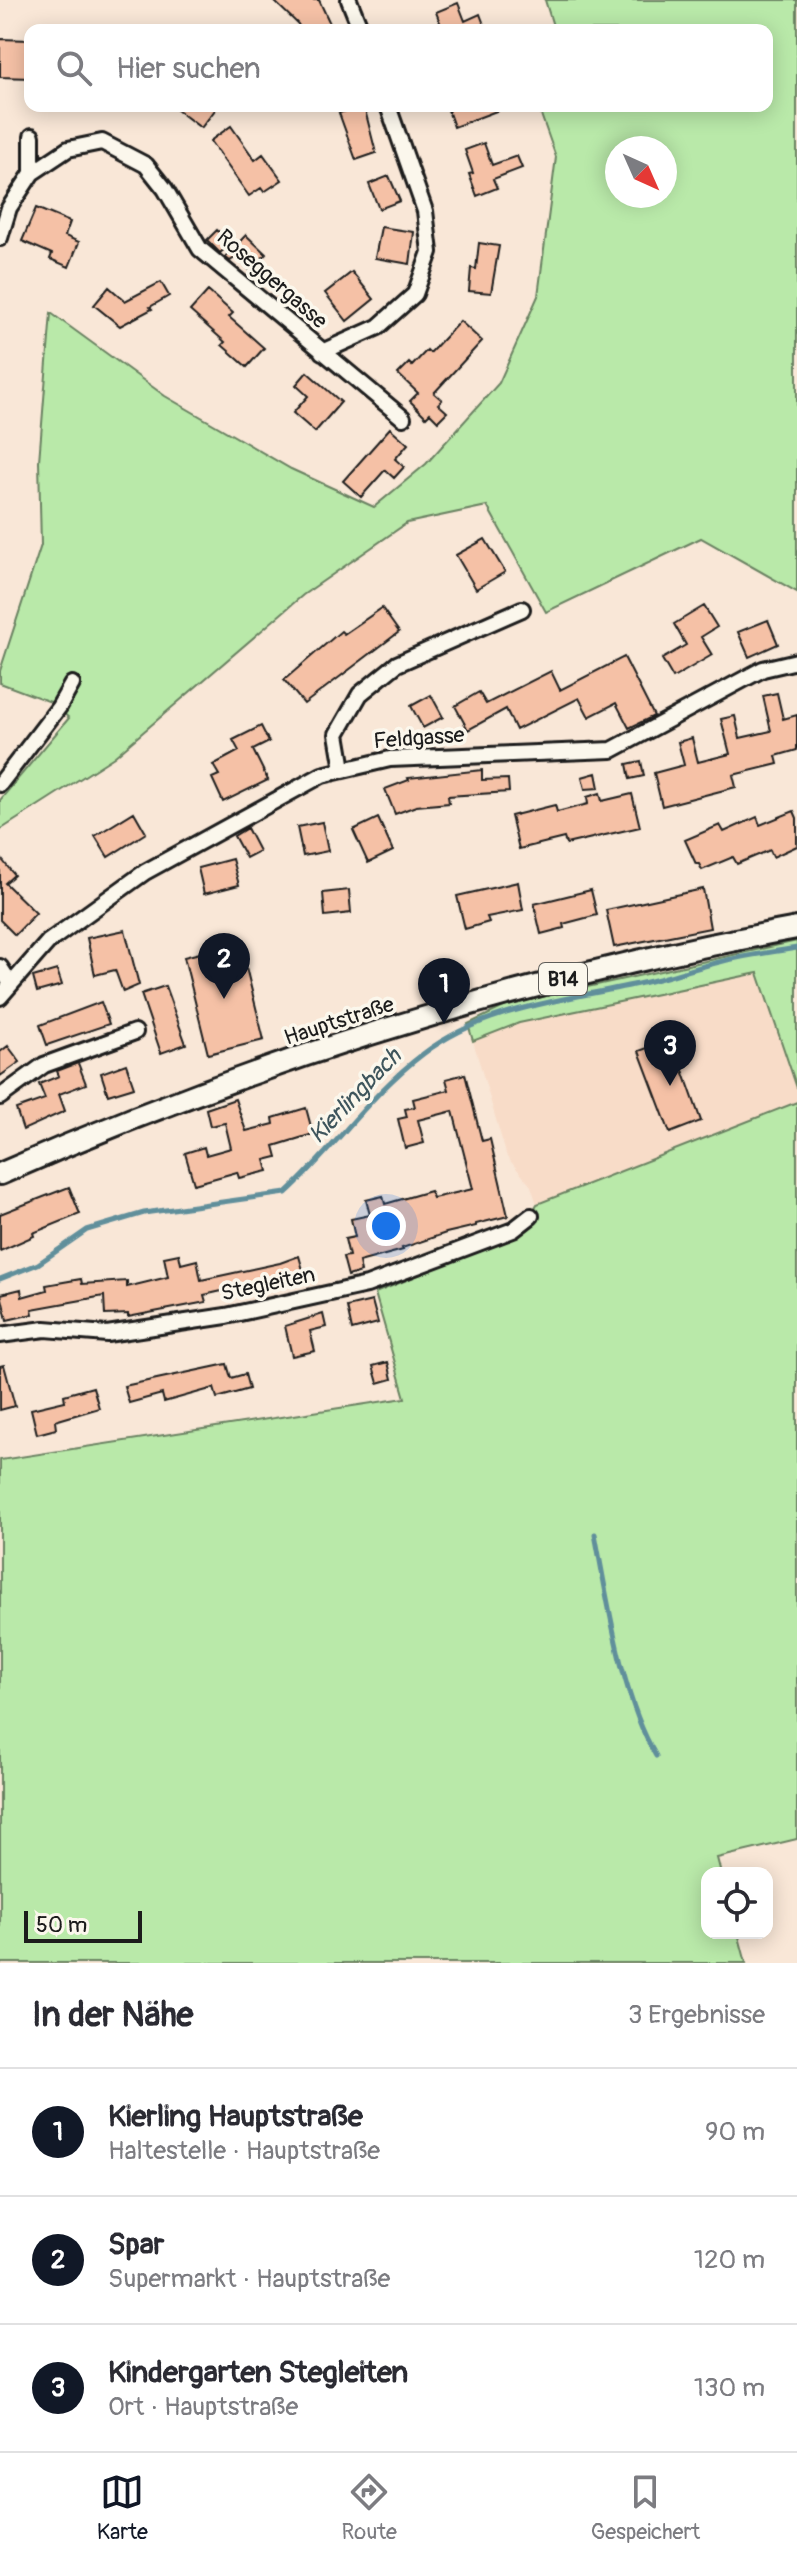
<!DOCTYPE html>
<html lang="de">
<head>
<meta charset="utf-8">
<style>
  :root { --surface:#fff; --page:#f2f2f3; --text:#2b2b33; --muted:#7c7c81; --line:#e1e1e2; --accent:#111827 }
  body { margin:0; font-family:Pangolin,sans-serif; background:var(--page); color:var(--text) }
  .controls { position:absolute; right:24px; bottom:24px; display:grid; overflow:hidden; border-radius:16px; box-shadow:0 4px 20px #0003 }
  .controls button { width:72px; height:72px; display:grid; place-items:center; padding:0; border:0; border-bottom:2px solid var(--line); background:var(--surface); color:var(--text); font:40px sans-serif }
  .compass { position:absolute; left:605px; top:136px; width:72px; height:72px; border-radius:50%; background:var(--surface); box-shadow:0 4px 20px #0003; rotate:135deg }
  .scale { position:absolute; left:24px; bottom:20px; width:118px; box-sizing:border-box; padding-left:8px; border:4px solid #1c1c1c; border-top:0; font-size:22px; line-height:28px; white-space:nowrap; color:#1c1c1c; -webkit-text-stroke:6px #fbf7ec; paint-order:stroke }
  .you { position:absolute; left:386px; top:1226px; width:28px; height:28px; margin:-20px; border:6px solid #fff; border-radius:50%; background:#1a73e8; box-shadow:0 0 0 12px #1a73e833 }
  .badge { display:grid; place-items:center; width:52px; height:52px; border-radius:50%; background:var(--accent); color:#fff; font-size:26px; font-weight:700 }
  .pin { position:absolute; translate:-50% -66px; filter:drop-shadow(0 2px 4px #0008) }
  .pin::after { content:''; position:absolute; top:42px; width:28px; height:24px; background:inherit; clip-path:polygon(0 0,100% 0,50% 100%) }
  .list { margin:0; padding:0; list-style:none }
  h2 { display:flex; justify-content:space-between; align-items:center; height:104px; margin:0; padding:0 32px; font-size:34px }
  h2 small { font-size:26px; font-weight:400; color:var(--muted) }
  .list li { display:grid; grid-template-columns:52px 1fr auto; gap:24px; align-items:center; box-sizing:border-box; height:128px; padding:0 32px; border-top:2px solid var(--line) }
  .list b { display:block; font-size:30px; white-space:nowrap }
  .list p { margin:0; font-size:26px; white-space:nowrap; color:var(--muted) }
  .list em { font-size:26px; font-style:normal; color:var(--muted) }
  .icon { flex:none; width:44px; height:44px; fill:none; stroke:currentColor; stroke-width:2; stroke-linecap:round; stroke-linejoin:round }
  .map { position:relative; flex:none; width:797px; height:1963px; overflow:hidden }
  .search { position:absolute; background:var(--surface); box-shadow:0 4px 20px #0003; left:24px; right:24px; top:24px; height:88px; display:flex; align-items:center; gap:20px; box-sizing:border-box; padding:0 28px; border-radius:16px; color:var(--muted); font-size:30px }
  .sheet { height:488px; background:var(--surface) }
  nav { display:flex; justify-content:space-around; align-items:center; box-sizing:border-box; height:112px; border-top:2px solid var(--line); background:var(--surface); font-size:22px; color:var(--muted) }
  nav a { display:grid; justify-items:center; gap:4px }
  nav .on { color:var(--accent) }
  .map>svg:first-child { display:block }
  .built { fill:#f8dcc8 }
  .green { fill:#b9e9a9; stroke:#6a8262; stroke-width:2; fill-rule:evenodd }
  .lines { fill:none; stroke-linecap:round; stroke-linejoin:round }
  .stream { stroke:#618f9b; stroke-width:5 }
  .building { fill:#f5c1a6; stroke:#1c1c1c; stroke-width:2 }
  .minor-casing { stroke:#1c1c1c; stroke-width:20 }
  .primary-casing { stroke:#1c1c1c; stroke-width:26 }
  .minor { stroke:#fbf7ec; stroke-width:14 }
  .primary { stroke:#fbf7ec; stroke-width:20 }
  .labels { text-anchor:middle; dominant-baseline:central; stroke-width:7; stroke-linejoin:round; paint-order:stroke }
  .shield { fill:#fbf7ec; stroke:#5f5e5a; stroke-width:2 }
  .shield-label { font-size:20px; font-weight:bold; fill:#1c1c1c }
  .street-label { font-size:22px; fill:#1c1c1c; stroke:#fbf7ec }
  .water-label { font-size:24px; font-style:italic; fill:#3e555c; stroke:#fbf7ec }
</style>
</head>
<body>
<div class="map">
<svg width="797" height="1963" viewBox="0 0 797 1963">
  <rect width="100%" height="100%" fill="#f9e7d7"/>
  <filter id="ink" filterUnits="userSpaceOnUse"><feTurbulence type="fractalNoise" baseFrequency=".0125" numOctaves="2"/><feDisplacementMap in="SourceGraphic" scale="16" xChannelSelector="R" yChannelSelector="G"/><feConvolveMatrix kernelMatrix="1 2 1 2 8 2 1 2 1" color-interpolation-filters="sRGB"/></filter>
  <g filter="url(#ink)">
    <path class="built" d="M759,972L797,1089V1102L537,1204L531,1186L507,1157L473,1041L519,1023Z"/>
    <path class="green" d="M545,0H797V592L701,538L546,612L487,506L407,523L303,595L114,757L0,830V800L69,718L51,702L0,683V671L41,545L39,461L51,313L165,396L291,469L374,507L426,464L499,383L538,296L556,157L538,106H767V30H546L553,26ZM617,148H665V196H617Z
      M797,941V1088L758,973L519,1023L473,1041L468,1024L510,1004Z
      M797,1102V1839L717,1858L721,1873H707V1933H738L746,1963H0V1460L405,1398L375,1293L521,1233L537,1204Z"/>
    <g class="lines">
      <path class="stream" d="M0,1279L38,1264L87,1230L144,1213L286,1193C334,1149 371,1093 423,1054C486,1006 568,1000 642,983C674,976 705,964 737,958C757,954 777,951 797,948
        M595,1534C608,1601 621,1697 656,1756"/>
    </g>
    <path class="building" d="M273,0H319L333,30H301L298,24Z
      M458,3L465,21L480,14L486,30H443L436,12Z
      M0,39L30,40V78L0,77Z
      M172,106H218L201,128Z
      M364,106L376,153L356,160L339,113Z
      M459,106H507V107L454,127L448,110Z
      M231,126L255,160L263,154L282,180L264,192L261,188L249,196L210,141Z
      M484,143L492,165L517,156L522,168L493,179L497,188L477,196L469,174L473,173L465,150Z
      M389,176L400,201L379,209L369,184Z
      M36,208L70,222L65,236L79,242L69,267L50,259L52,254L22,241Z
      M381,227L414,232L410,264L375,258Z
      M217,230L230,244L220,253L207,240Z
      M246,235L266,254L251,271L237,258L238,256L230,261L225,257Z
      M479,243L499,246L491,293L469,291L471,268L476,269Z
      M352,272L374,299L347,321L325,293Z
      M161,282L169,296L150,307L152,309L120,326L94,305L109,287L125,301Z
      M208,291L233,313L229,317L264,348L247,367L222,345L225,342L190,311Z
      M460,321L482,341L434,393L442,400L438,404L447,412L438,421L430,413L426,417L410,401L418,393L398,374L409,363L412,366L427,350L430,353Z
      M307,372L341,402L315,432L293,413L308,396L296,385Z
      M390,428L408,444L395,459L404,467L394,478L385,470L361,497L343,481Z
      M485,539L505,572L476,589L456,555Z
      M704,606L717,627L701,637L712,655L673,678L662,659L686,645L674,624Z
      M382,608L399,632L304,704L284,680L341,631L344,634Z
      M768,620L778,644L749,657L738,632Z
      M624,657L654,716L629,728L616,703L589,717L579,698L516,730L506,709L468,730L455,706L479,692L486,704L551,671L560,690Z
      M777,693L783,719L797,715V750L776,756L778,764L733,775L736,787L662,806L654,773L684,765L678,742L692,738L698,762L730,754L721,719L735,716L740,738L771,731L763,696Z
      M431,695L443,717L423,728L411,706Z
      M261,726L269,742L253,750L268,780L223,802L212,778L219,775L213,765L239,751L233,740Z
      M641,761L644,776L630,779L627,764Z
      M482,770V780L508,779L509,792L448,796L449,803L416,806L395,814L385,789L409,780L408,778Z
      M596,773L599,788L585,789L582,777Z
      M600,793L602,801L632,794L640,827L566,844L564,838L519,849L511,816L555,805L557,812L588,804L587,797Z
      M794,811L797,818V846L773,857L770,850L737,864L733,857L702,870L699,864H696L685,840L720,825L724,832L757,817L760,825Z
      M134,812L146,833L108,857L95,836Z
      M378,818L393,851L368,863L353,830Z
      M322,822L328,851L303,856L297,827Z
      M247,828L259,851L246,858L234,836Z
      M0,857L14,875L5,883L36,913L15,935L0,920Z
      M232,859L239,885L204,894L198,868Z
      M518,882L523,910L487,917L489,922L465,929L457,896Z
      M703,889L710,928L614,947L606,910Z
      M349,890L351,913L325,916L323,893Z
      M591,890L597,915L563,924L564,928L541,934L534,904Z
      M125,930L139,985L123,992L115,970L95,975L87,938Z
      M240,943L264,1040L208,1054L184,957Z
      M57,970L62,985L37,992L33,977Z
      M165,986L186,1044L161,1053L141,994Z
      M101,1002L109,1024L47,1045L40,1025Z
      M672,1039L701,1121L670,1133L639,1051Z
      M8,1046L20,1062L0,1076V1052Z
      M78,1063L86,1084L59,1094L65,1111L23,1130L16,1109L45,1099L39,1084L59,1076L57,1071Z
      M126,1064L134,1087L108,1095L101,1073Z
      M465,1074L482,1141L490,1139L508,1216L476,1224V1226L446,1233L402,1248L403,1250L359,1262L361,1272L348,1276L343,1257L349,1256L345,1239L355,1237L351,1219L370,1215L366,1200L383,1196L385,1204L430,1191L433,1198L473,1189L453,1111L418,1120L424,1143L405,1148L398,1119L407,1117L405,1109L415,1107L413,1099L449,1090L446,1079Z
      M235,1099L246,1131L274,1124L273,1118L306,1108L313,1134L274,1146L277,1157L265,1160L268,1171L239,1178L237,1172L194,1184L185,1153L204,1147L206,1155L231,1148L225,1123L210,1126L206,1109Z
      M69,1187L80,1214L33,1233L34,1236L0,1251V1214Z
      M179,1254L181,1264L197,1260L201,1280L280,1263L299,1256L305,1277L245,1292L244,1286L204,1295L206,1302L128,1317V1314L105,1315L104,1296L32,1309L33,1314L7,1320L1,1294L21,1289L22,1297L47,1290L46,1285L81,1279L82,1284L127,1281V1287L168,1277L164,1257Z
      M372,1301L378,1323L352,1330L347,1307Z
      M323,1314L326,1327L310,1331L315,1351L292,1356L285,1326Z
      M388,1362L392,1379L378,1383L373,1366Z
      M227,1364L231,1378L245,1374L249,1389L217,1398L214,1388L164,1402L162,1394L129,1403L124,1386Z
      M4,1365L15,1406L0,1410V1366Z
      M93,1387L99,1408L55,1421L56,1429L37,1434L31,1409L65,1401L64,1395Z"/>
    <g class="lines">
      <defs>
        <path id="minor" d="M349,0L361,30
          M32,173V136
          M0,238L9,208L32,173L68,149L102,142L146,165L165,189L200,249L403,418
          M322,352L378,327L415,294L430,252L425,211L388,106
          M343,769L337,734L360,694L397,664L522,609
          M0,784L59,707L72,684
          M0,967L11,984
          M0,997L48,942L145,872L322,775L390,759L612,750L763,669L797,661
          M0,1097L44,1065L135,1032
          M0,1335L45,1329L107,1334L226,1316L367,1285L513,1230L531,1216"/>
        <path id="primary" d="M0,1174C254,1062 523,978 797,928"/>
      </defs>
      <use href="#minor" class="minor-casing"/>
      <use href="#primary" class="primary-casing"/>
      <use href="#minor" class="minor"/>
      <use href="#primary" class="primary"/>
    </g>
  </g>
  <g class="labels">
    <rect class="shield" x="539" y="963" width="48" height="32" rx="6"/>
    <g class="shield-label">
      <text x="563" y="979">B14</text>
    </g>
    <g class="street-label">
      <text transform="translate(272 279) rotate(41)">Roseggergasse</text>
      <text transform="translate(419 738) rotate(-4)">Feldgasse</text>
      <text transform="translate(339 1021) rotate(-18)">Hauptstraße</text>
      <text transform="translate(268 1284) rotate(-12)">Stegleiten</text>
    </g>
    <g class="water-label">
      <text transform="translate(355 1096) rotate(-46)">Kierlingbach</text>
    </g>
  </g>
</svg>
<div class="controls">
<button><svg class="icon" aria-label="locate" viewBox="0 0 24 24"><circle cx="12" cy="12" r="6"/><path d="M12 2v4M12 18v4M2 12h4M18 12h4"/></svg></button>
</div>
<svg class="compass" viewBox="-18 -18 36 36"><path d="M0-13l5 13h-10z" fill="#e53935"/><path d="M0 13l5-13h-10z" fill="#7c7c81"/></svg>
<div class="scale">50 m</div>
<div class="you"></div>
<div class="pin badge" style="left:444px;top:1024px">1</div>
<div class="pin badge" style="left:224px;top:999px">2</div>
<div class="pin badge" style="left:670px;top:1086px">3</div>
<div class="search"><svg class="icon" aria-label="search" viewBox="0 0 24 24"><circle cx="10" cy="10" r="6"/><path d="M15 15l6 6"/></svg>Hier suchen</div>
</div>
<section class="sheet">
<h2>In der Nähe<small>3 Ergebnisse</small></h2>
<ul class="list">
<li><span class="badge">1</span><div><b>Kierling Hauptstraße</b><p>Haltestelle · Hauptstraße</p></div><em>90 m</em></li>
<li><span class="badge">2</span><div><b>Spar</b><p>Supermarkt · Hauptstraße</p></div><em>120 m</em></li>
<li><span class="badge">3</span><div><b>Kindergarten Stegleiten</b><p>Ort · Hauptstraße</p></div><em>130 m</em></li>
</ul>
</section>
<nav>
<a class="on"><svg class="icon" aria-label="map" viewBox="0 0 24 24"><path d="M3 6l6-2 6 2 6-2v14l-6 2-6-2-6 2zM9 4v14M15 6v14"/></svg>Karte</a>
<a><svg class="icon" aria-label="directions" viewBox="0 0 24 24"><path d="M12 3l9 9-9 9-9-9zM9 14v-3h6M13 9l2 2-2 2"/></svg>Route</a>
<a><svg class="icon" aria-label="saved" viewBox="0 0 24 24"><path d="M7 4h10v16l-5-4-5 4z"/></svg>Gespeichert</a>
</nav>
</body>
</html>
